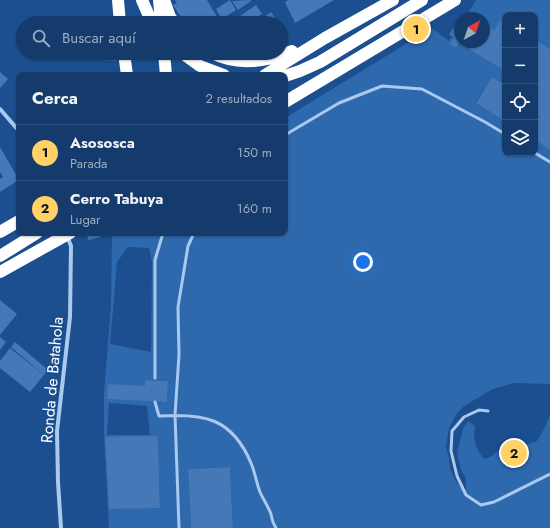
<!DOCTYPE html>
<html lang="es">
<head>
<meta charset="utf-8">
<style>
  :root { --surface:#143b6b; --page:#214673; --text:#f1f3f6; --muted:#9dadc1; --line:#33557e; --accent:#ffd166 }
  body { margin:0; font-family:Jost,sans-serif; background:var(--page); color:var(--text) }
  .controls { position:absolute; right:12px; top:12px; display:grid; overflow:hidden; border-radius:8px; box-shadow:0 1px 3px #0004 }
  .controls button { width:36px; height:36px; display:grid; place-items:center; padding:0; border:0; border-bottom:1px solid var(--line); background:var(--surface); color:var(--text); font:20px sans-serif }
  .compass { position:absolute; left:454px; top:12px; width:36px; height:36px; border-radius:50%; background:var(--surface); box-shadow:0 1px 3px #0004; rotate:40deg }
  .you { position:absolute; left:363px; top:262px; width:14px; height:14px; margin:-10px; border:3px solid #fff; border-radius:50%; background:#1a73e8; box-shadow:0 0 0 6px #1a73e833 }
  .badge { display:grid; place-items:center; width:26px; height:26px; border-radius:50%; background:var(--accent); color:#111; font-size:13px; font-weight:700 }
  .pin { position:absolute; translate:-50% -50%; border:2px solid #fff; box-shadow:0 1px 4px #0006 }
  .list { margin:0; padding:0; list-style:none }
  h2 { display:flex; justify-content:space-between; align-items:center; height:52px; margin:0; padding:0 16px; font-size:17px }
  h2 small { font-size:13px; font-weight:400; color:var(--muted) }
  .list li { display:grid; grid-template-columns:26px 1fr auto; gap:12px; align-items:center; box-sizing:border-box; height:56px; padding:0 16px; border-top:1px solid var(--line) }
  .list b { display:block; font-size:15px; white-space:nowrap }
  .list p { margin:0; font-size:13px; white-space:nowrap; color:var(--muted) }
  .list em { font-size:13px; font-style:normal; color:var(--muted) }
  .icon { flex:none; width:22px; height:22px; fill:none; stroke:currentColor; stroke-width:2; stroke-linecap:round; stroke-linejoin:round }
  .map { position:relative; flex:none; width:550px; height:528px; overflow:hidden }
  .search { position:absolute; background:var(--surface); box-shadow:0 1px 3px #0004; left:16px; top:16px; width:272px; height:44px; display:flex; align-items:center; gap:10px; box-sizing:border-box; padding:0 14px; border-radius:22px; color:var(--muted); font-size:15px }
  .panel { position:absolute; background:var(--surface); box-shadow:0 1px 3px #0004; left:16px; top:72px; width:272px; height:164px; border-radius:8px }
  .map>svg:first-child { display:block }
  .green { fill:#2e69ad; fill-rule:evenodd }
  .building { fill:#4478b7 }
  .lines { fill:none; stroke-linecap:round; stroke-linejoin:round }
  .lane { stroke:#a9c9ee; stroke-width:3 }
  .street { stroke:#a9c9ee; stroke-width:4 }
  .highway { stroke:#fff; stroke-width:12 }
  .labels { text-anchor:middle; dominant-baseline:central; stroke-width:3; stroke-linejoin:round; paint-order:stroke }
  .street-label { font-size:16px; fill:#fff; stroke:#1b4f8f }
</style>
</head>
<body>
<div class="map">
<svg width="550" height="528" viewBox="0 0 550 528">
  <rect width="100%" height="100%" fill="#1b4f8f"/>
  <path class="green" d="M476,0H550V49L535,39V15H505V20L494,30L485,24L484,25V18H465Z
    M460,25V42H474L470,49L505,71V85L492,77L476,102L505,121V153H535V140L550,150V384L514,383L493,389L464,406L457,413L449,428L446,447L449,458L450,469L456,481L466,494V479L461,470L457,453L463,429L468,421L475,426C473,441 475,447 484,459L492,456L502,448L519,447L537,441L546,425L550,414V528H233L230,467L188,469L191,528H109L104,437V393L111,304L112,233H285V118L432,28L449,41ZM128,247L149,248L152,262L151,352L110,344L117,262ZM145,380L168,381L167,402L154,401L145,386ZM109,403L147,406L150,435H107ZM158,436L160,507L109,509L105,438Z"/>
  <path class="building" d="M175,0H207L219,20L215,23H185L173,5L177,3Z
    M230,0L236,10L222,19L216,9Z
    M250,0L251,1L238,10L232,1Z
    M288,0H334L295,23L285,2Z
    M256,5L262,14L249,23H241L237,18Z
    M271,12L277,21L273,23H269L265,16Z
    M263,16L268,23H251Z
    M460,16L463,18H460V41L456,48L450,44L454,37L449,35Z
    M502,18L505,20V71L469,49L474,42H484L485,24L494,30Z
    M535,39L550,49V150L535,140Z
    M101,53L117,54L116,61L101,60Z
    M0,72L8,79L0,88Z
    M492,77L505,85V121L476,103Z
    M0,147L19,180L0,192V179L3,177L0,172Z
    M87,233H100L101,237L88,240Z
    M0,300L17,314L0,335Z
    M0,337L6,342L0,350Z
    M15,342L48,370L44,375L11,347Z
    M10,348L44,375L30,392L0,368V361Z
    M145,380L168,381L167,402L107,399L108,384L145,386Z
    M158,436L160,508L109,509L105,437Z
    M230,467L233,528H191L188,469Z"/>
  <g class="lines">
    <path class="lane" d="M285,135L339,103L382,86L422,89L485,122L505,134
      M535,153L550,162
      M155,378V260L163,233
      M155,402L159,416C204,413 232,418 251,463C255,472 256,482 260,492C263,499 268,506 271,514C272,520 272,522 276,528
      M488,411L479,410L464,417L452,431L451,451L457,476L466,495L481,505L494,502L550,474
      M179,528L175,415L179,355L178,307L188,246L194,233"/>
    <path class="street" d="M0,109L19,131
      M61,528L58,482L57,431L70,317L71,246L67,236"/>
    <path class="highway" d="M118,0L120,23
      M142,0L152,23
      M159,0L161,23
      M164,0L170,17L175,23
      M124,53L127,75
      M164,53L166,75
      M182,53L200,66L224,75
      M212,53C237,66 267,62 292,51
      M265,75L325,38L393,0
      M285,76L300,71L320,62L422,0
      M285,102L455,0
      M0,232L19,221
      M0,256L37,233
      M0,272L70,233"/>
  </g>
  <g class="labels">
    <g class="street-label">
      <text transform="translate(52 380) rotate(-85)">Ronda de Batahola</text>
    </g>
  </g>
</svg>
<div class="controls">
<button>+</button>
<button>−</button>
<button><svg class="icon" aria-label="locate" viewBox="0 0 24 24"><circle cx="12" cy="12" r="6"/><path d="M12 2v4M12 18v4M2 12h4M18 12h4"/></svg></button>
<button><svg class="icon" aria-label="layers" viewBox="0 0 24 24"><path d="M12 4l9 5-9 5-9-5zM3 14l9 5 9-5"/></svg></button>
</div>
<svg class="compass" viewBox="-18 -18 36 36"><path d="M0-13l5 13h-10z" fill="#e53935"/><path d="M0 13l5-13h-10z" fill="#9dadc1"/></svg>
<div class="you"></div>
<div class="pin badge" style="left:416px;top:29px">1</div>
<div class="pin badge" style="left:514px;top:453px">2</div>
<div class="search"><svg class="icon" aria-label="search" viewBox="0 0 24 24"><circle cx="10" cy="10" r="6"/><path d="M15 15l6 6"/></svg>Buscar aquí</div>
<section class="panel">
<h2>Cerca<small>2 resultados</small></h2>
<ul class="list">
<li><span class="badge">1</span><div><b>Asososca</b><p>Parada</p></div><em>150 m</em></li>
<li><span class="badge">2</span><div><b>Cerro Tabuya</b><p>Lugar</p></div><em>160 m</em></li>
</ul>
</section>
</div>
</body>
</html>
